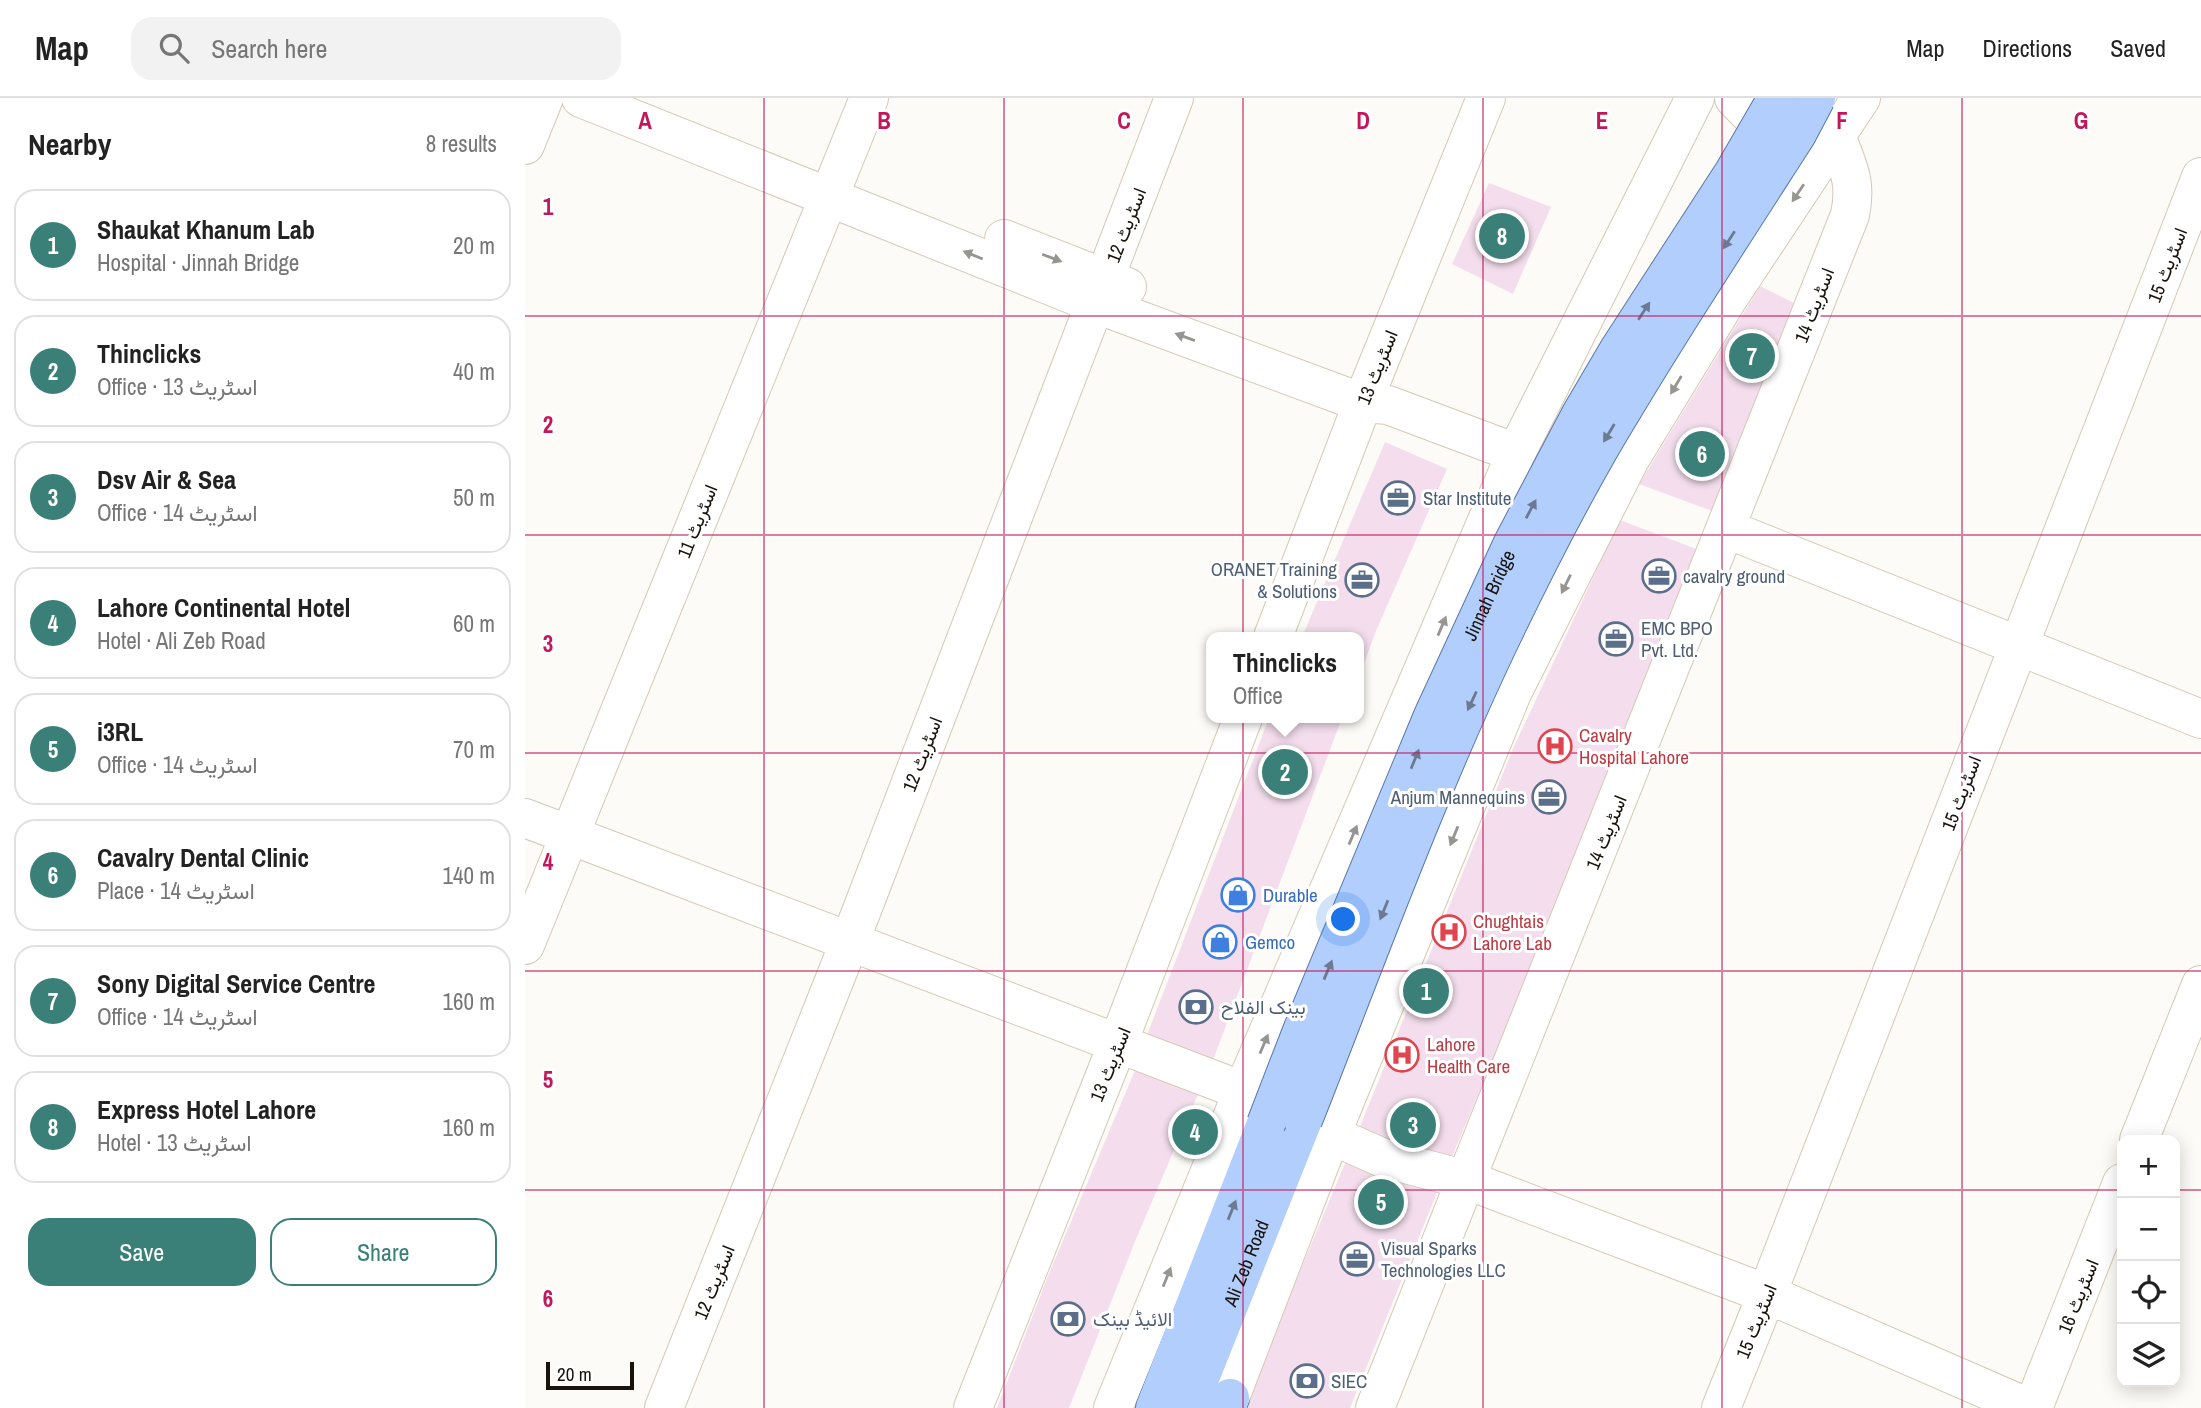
<!DOCTYPE html>
<html lang="en">
<head>
<meta charset="utf-8">
<style>
  :root { --surface:#fff; --page:#f2f2f2; --text:#222; --muted:#767676; --line:#e0e0e0; --accent:#3a8078 }
  body { margin:0; font-family:"Archivo Narrow",Vazirmatn,sans-serif; background:var(--page); color:var(--text) }
  .controls { position:absolute; right:21px; bottom:21px; display:grid; overflow:hidden; border-radius:14px; box-shadow:0 4px 18px #0003 }
  .controls button { width:63px; height:63px; display:grid; place-items:center; padding:0; border:0; border-bottom:2px solid var(--line); background:var(--surface); color:var(--text); font:35px sans-serif }
  .scale { position:absolute; left:21px; bottom:18px; width:88px; box-sizing:border-box; padding-left:7px; border:4px solid #18130c; border-top:0; font-size:19px; line-height:24px; white-space:nowrap; color:#18130c; -webkit-text-stroke:5px #fff; paint-order:stroke }
  .you { position:absolute; left:819px; top:822px; width:24px; height:24px; margin:-18px; border:5px solid #fff; border-radius:50%; background:#1a73e8; box-shadow:0 0 0 10px #1a73e833 }
  .badge { display:grid; place-items:center; width:46px; height:46px; border-radius:50%; background:var(--accent); color:#fff; font-size:23px; font-weight:700 }
  .pin { position:absolute; translate:-50% -50%; border:4px solid #fff; box-shadow:0 2px 7px #0006 }
  .popup { position:absolute; left:681px; top:534px; width:158px; height:91px; box-sizing:border-box; display:grid; place-content:center; border-radius:14px; background:var(--surface); filter:drop-shadow(0 2px 5px #0005); font-size:23px; white-space:nowrap; color:var(--muted) }
  .popup b { font-size:26px; color:var(--text) }
  .popup::after { content:''; position:absolute; left:50%; top:100%; margin-left:-14px; border:14px solid transparent; border-top-color:var(--surface) }
  .list { margin:0; padding:0; list-style:none }
  h2 { display:flex; justify-content:space-between; align-items:center; height:91px; margin:0; padding:0 28px; font-size:30px }
  h2 small { font-size:23px; font-weight:400; color:var(--muted) }
  .list li { display:grid; grid-template-columns:46px 1fr auto; gap:21px; align-items:center; box-sizing:border-box; height:112px; margin:0 14px 14px; padding:0 14px; border:2px solid var(--line); border-radius:21px }
  .list b { display:block; font-size:26px; white-space:nowrap }
  .list p { margin:0; font-size:23px; white-space:nowrap; color:var(--muted) }
  .list em { font-size:23px; font-style:normal; color:var(--muted) }
  .actions { display:flex; gap:14px; padding:21px 28px }
  .actions a { flex:1; padding:16px 0; border:2px solid var(--accent); border-radius:21px; text-align:center; font-size:24px; color:var(--accent) }
  .actions .main { background:var(--accent); color:#fff }
  .icon { flex:none; width:38px; height:38px; fill:none; stroke:currentColor; stroke-width:2; stroke-linecap:round; stroke-linejoin:round }
  .map { position:relative; flex:none; width:1676px; height:1310px; overflow:hidden }
  header { display:flex; align-items:center; gap:42px; box-sizing:border-box; height:98px; padding:0 35px; background:var(--surface); border-bottom:2px solid var(--line) }
  header strong { font-size:33px }
  nav { display:flex; gap:38px; margin-inline-start:auto; font-size:24px }
  .search { width:490px; height:63px; background:var(--page); display:flex; align-items:center; gap:18px; box-sizing:border-box; padding:0 24px; border-radius:21px; color:var(--muted); font-size:26px }
  main { display:flex }
  aside { flex:1; background:var(--surface) }
  .map>svg:first-child { display:block }
  .building { fill:#f4deed }
  .lines { fill:none; stroke-linecap:round; stroke-linejoin:round }
  .minor-casing { stroke:#d5c9b4; stroke-width:40 }
  .major-casing { stroke:#5a78a7; stroke-width:40 }
  .minor { stroke:#fff; stroke-width:38 }
  .major { stroke:#b1cefd; stroke-width:38 }
  .major-bridge-casing { stroke:#5a78a7; stroke-width:40; stroke-linecap:butt }
  .major-bridge { stroke:#b1cefd; stroke-width:38 }
  .oneway { fill:#979592 }
  .oneway2 { fill:#6c7a91 }
  .grid { fill:none; stroke:#c2185b; stroke-width:2; stroke-opacity:0.55 }
  .labels { text-anchor:middle; dominant-baseline:central; stroke-width:6; stroke-linejoin:round; paint-order:stroke }
  .street-label { font-size:19px; fill:#18130c; stroke:#fff }
  .service-label { font-size:19px; fill:#4e5e75; stroke:#fff; text-anchor:start }
  .health-label { font-size:19px; fill:#be3a42; stroke:#fff; text-anchor:start }
  .shop-label { font-size:19px; fill:#366cbe; stroke:#fff; text-anchor:start }
  .grid-label { font-size:23px; text-anchor:middle; font-weight:bold; fill:#c2185b; stroke:#fff; stroke-width:6; stroke-linejoin:round; paint-order:stroke }
</style>
</head>
<body>
<header>
<strong>Map</strong>
<div class="search"><svg class="icon" aria-label="search" viewBox="0 0 24 24"><circle cx="10" cy="10" r="6"/><path d="M15 15l6 6"/></svg>Search here</div>
<nav><a>Map</a><a>Directions</a><a>Saved</a></nav>
</header>
<main>
<aside>
<h2>Nearby<small>8 results</small></h2>
<ul class="list">
<li><span class="badge">1</span><div><b>Shaukat Khanum Lab</b><p>Hospital · Jinnah Bridge</p></div><em>20 m</em></li>
<li><span class="badge">2</span><div><b>Thinclicks</b><p>Office · اسٹریٹ 13</p></div><em>40 m</em></li>
<li><span class="badge">3</span><div><b>Dsv Air &amp; Sea</b><p>Office · اسٹریٹ 14</p></div><em>50 m</em></li>
<li><span class="badge">4</span><div><b>Lahore Continental Hotel</b><p>Hotel · Ali Zeb Road</p></div><em>60 m</em></li>
<li><span class="badge">5</span><div><b>i3RL</b><p>Office · اسٹریٹ 14</p></div><em>70 m</em></li>
<li><span class="badge">6</span><div><b>Cavalry Dental Clinic</b><p>Place · اسٹریٹ 14</p></div><em>140 m</em></li>
<li><span class="badge">7</span><div><b>Sony Digital Service Centre</b><p>Office · اسٹریٹ 14</p></div><em>160 m</em></li>
<li><span class="badge">8</span><div><b>Express Hotel Lahore</b><p>Hotel · اسٹریٹ 13</p></div><em>160 m</em></li>
</ul>
<div class="actions"><a class="main">Save</a><a>Share</a></div>
</aside>
<div class="map">
<svg width="1676" height="1310" viewBox="0 0 1676 1310">
  <rect width="100%" height="100%" fill="#fdfbf7"/>
  <path class="building" d="M964,85L1026,109L988,196L927,166Z
    M1235,188L1283,212L1198,417L1114,386Z
    M860,344L922,371L851,533L834,579V539H777Z
    M1095,422L1182,455L920,1075L830,1041L987,653Z
    M744,620H817L685,970L619,945Z
    M611,970L673,996L611,1141L544,1310H472L523,1178Z
    M823,1058L913,1092L825,1310H718Z"/>
  <g class="lines">
    <defs>
      <path id="minor" d="M56,0L571,206L838,305L863,307L991,355
        M1209,0L1245,37L1264,42
        M0,47L19,0
        M479,141L602,189
        M1202,431L1676,621
        M748,539L845,286L961,0
        M0,720L718,993
        M0,847L344,0
        M806,1037L858,1060L942,1082L1242,1196L1504,1310
        M1614,1042L1676,887
        M139,1310L325,843L649,0
        M448,1310L593,945L718,620
        M588,1310L718,993L991,355L1170,0
        M701,1310L806,1037L987,595L1105,361L1202,202L1336,0
        M850,1310L1325,117C1332,83 1323,69 1311,38
        M1196,1310L1242,1196L1676,79
        M1508,1310L1597,1085"/>
      <g id="major">
        <path d="M630,1310L741,1026"/>
        <path id="s1" d="M663,1310L778,1022"/>
        <path d="M700,1310L705,1300"/>
      </g>
    </defs>
    <use href="#minor" class="minor-casing"/>
    <use href="#major" class="major-casing"/>
    <use href="#minor" class="minor"/>
    <use href="#major" class="major"/>
    <defs>
      <g id="major-bridge">
        <path d="M778,1022C841,862 900,699 974,544C1005,479 1038,414 1074,351C1137,244 1205,140 1272,36L1291,0"/>
        <path id="s2" d="M741,1026L777,933L908,618L988,445L1055,318L1095,250L1209,74L1252,0"/>
      </g>
    </defs>
    <use href="#major-bridge" class="major-bridge-casing"/>
    <use href="#major-bridge" class="major-bridge"/>
  </g>
  <defs><path id="oneway-solid" d="M-6-.8H1V-3.2L6.5 0L1 3.2V.8H-6Z" transform="scale(1.75)"/></defs>
  <g class="oneway">
    <use href="#oneway-solid" transform="translate(1273 95) rotate(124)"/>
    <use href="#oneway-solid" transform="translate(448 157) rotate(-158)"/>
    <use href="#oneway-solid" transform="translate(527 160) rotate(21)"/>
    <use href="#oneway-solid" transform="translate(660 239) rotate(-160)"/>
    <use href="#oneway-solid" transform="translate(1151 287) rotate(121)"/>
    <use href="#oneway-solid" transform="translate(1041 486) rotate(116)"/>
    <use href="#oneway-solid" transform="translate(917 528) rotate(-67)"/>
    <use href="#oneway-solid" transform="translate(828 737) rotate(-67)"/>
    <use href="#oneway-solid" transform="translate(929 738) rotate(112)"/>
    <use href="#oneway-solid" transform="translate(739 946) rotate(-67)"/>
    <use href="#oneway-solid" transform="translate(642 1179) rotate(-68)"/>
  </g>
  <g class="oneway2">
    <use href="#oneway-solid" transform="translate(1204 142) rotate(123)"/>
    <use href="#oneway-solid" transform="translate(1119 213) rotate(-57)"/>
    <use href="#oneway-solid" transform="translate(1084 335) rotate(121)"/>
    <use href="#oneway-solid" transform="translate(1006 411) rotate(-62)"/>
    <use href="#oneway-solid" transform="translate(947 603) rotate(115)"/>
    <use href="#oneway-solid" transform="translate(890 661) rotate(-68)"/>
    <use href="#oneway-solid" transform="translate(859 812) rotate(112)"/>
    <use href="#oneway-solid" transform="translate(803 872) rotate(-67)"/>
    <use href="#oneway-solid" transform="translate(707 1112) rotate(-68)"/>
  </g>
  <path class="grid" d="M239,0V1310M479,0V1310M718,0V1310M958,0V1310M1197,0V1310M1437,0V1310M0,218H1676M0,437H1676M0,655H1676M0,873H1676M0,1092H1597M1650,1092H1676"/>
  <defs>
    <symbol id="office-ring" viewBox="-11 -11 22 22"><circle r="9.5" fill="#fff" stroke="#5c6f8a" stroke-width="1.5"/><path d="M-6-3h4V-5.5h4V-3h4V5H-6ZM-1-4.5V-3h2v-1.5ZM-6 0V1H6V0Z" fill="#5c6f8a"/></symbol>
    <symbol id="hospital-ring" viewBox="-11 -11 22 22"><circle r="9.5" fill="#fff" stroke="#e0444e" stroke-width="1.5"/><path d="M-5-5h3v3.5h4V-5h3V5h-3V1.5h-4V5h-3Z" fill="#e0444e"/></symbol>
    <symbol id="shop-ring" viewBox="-11 -11 22 22"><circle r="9.5" fill="#fff" stroke="#3f7fe0" stroke-width="1.5"/><path d="M-5-2.5h2.3a2.7 3.5 0 0 1 5.4 0H5L5.5 6h-11ZM-1.5-2.5h3a1.5 2.3 0 0 0-3 0Z" fill="#3f7fe0"/></symbol>
    <symbol id="bank-ring" viewBox="-11 -11 22 22"><circle r="9.5" fill="#fff" stroke="#5c6f8a" stroke-width="1.5"/><path d="M-6-4H6V4H-6ZM0-2.3a2.3 2.3 0 1 0 0 4.6a2.3 2.3 0 1 0 0-4.6Z" fill="#5c6f8a"/></symbol>
  </defs>
  <g fill-rule="evenodd">
    <use href="#office-ring" x="854" y="381" width="38" height="38"/>
    <use href="#office-ring" x="1115" y="459" width="38" height="38"/>
    <use href="#office-ring" x="818" y="463" width="38" height="38"/>
    <use href="#office-ring" x="1072" y="522" width="38" height="38"/>
    <use href="#hospital-ring" x="1011" y="629" width="38" height="38"/>
    <use href="#office-ring" x="1005" y="680" width="38" height="38"/>
    <use href="#shop-ring" x="694" y="778" width="38" height="38"/>
    <use href="#hospital-ring" x="905" y="815" width="38" height="38"/>
    <use href="#shop-ring" x="676" y="825" width="38" height="38"/>
    <use href="#bank-ring" x="652" y="890" width="38" height="38"/>
    <use href="#hospital-ring" x="858" y="938" width="38" height="38"/>
    <use href="#office-ring" x="813" y="1142" width="38" height="38"/>
    <use href="#bank-ring" x="524" y="1202" width="38" height="38"/>
    <use href="#bank-ring" x="763" y="1264" width="38" height="38"/>
  </g>
  <g class="labels">
    <g class="street-label">
      <text transform="translate(601 127) rotate(-69)">اسٹریٹ 12</text>
      <text transform="translate(1642 167) rotate(-69)">اسٹریٹ 15</text>
      <text transform="translate(1289 207) rotate(-69)">اسٹریٹ 14</text>
      <text transform="translate(852 269) rotate(-68)">اسٹریٹ 13</text>
      <text transform="translate(172 423) rotate(-68)">اسٹریٹ 11</text>
      <text stroke="none"><textPath href="#s2" startOffset="574">Jinnah Bridge</textPath></text>
      <text transform="translate(397 656) rotate(-69)">اسٹریٹ 12</text>
      <text transform="translate(1436 695) rotate(-69)">اسٹریٹ 15</text>
      <text transform="translate(1081 734) rotate(-68)">اسٹریٹ 14</text>
      <text transform="translate(585 966) rotate(-68)">اسٹریٹ 13</text>
      <text stroke="none"><textPath href="#s1" startOffset="156">Ali Zeb Road</textPath></text>
      <text transform="translate(189 1184) rotate(-68)">اسٹریٹ 12</text>
      <text transform="translate(1553 1198) rotate(-68)">اسٹریٹ 16</text>
      <text transform="translate(1231 1223) rotate(-68)">اسٹریٹ 15</text>
    </g>
    <g class="service-label">
      <text x="898" y="400">Star Institute</text>
      <text x="812" y="471" text-anchor="end">ORANET Training<tspan x="812" dy="22">&amp; Solutions</tspan></text>
      <text x="1158" y="478">cavalry ground</text>
      <text x="1116" y="530">EMC BPO<tspan x="1116" dy="22">Pvt. Ltd.</tspan></text>
      <text x="1000" y="699" text-anchor="end">Anjum Mannequins</text>
      <text x="696" y="909">بینک الفلاح</text>
      <text x="856" y="1150">Visual Sparks<tspan x="856" dy="22">Technologies LLC</tspan></text>
      <text x="568" y="1221">الائیڈ بینک</text>
      <text x="806" y="1283">SIEC</text>
    </g>
    <g class="health-label">
      <text x="1054" y="637">Cavalry<tspan x="1054" dy="22">Hospital Lahore</tspan></text>
      <text x="948" y="823">Chughtais<tspan x="948" dy="22">Lahore Lab</tspan></text>
      <text x="902" y="946">Lahore<tspan x="902" dy="22">Health Care</tspan></text>
    </g>
    <g class="shop-label">
      <text x="738" y="797">Durable</text>
      <text x="720" y="844">Gemco</text>
    </g>
  </g>
  <g class="grid-label">
    <text x="120" y="31">A</text>
    <text x="359" y="31">B</text>
    <text x="599" y="31">C</text>
    <text x="838" y="31">D</text>
    <text x="1077" y="31">E</text>
    <text x="1317" y="31">F</text>
    <text x="1556" y="31">G</text>
    <text x="23" y="117">1</text>
    <text x="23" y="335">2</text>
    <text x="23" y="554">3</text>
    <text x="23" y="772">4</text>
    <text x="23" y="990">5</text>
    <text x="23" y="1209">6</text>
  </g>
</svg>
<div class="controls">
<button>+</button>
<button>−</button>
<button><svg class="icon" aria-label="locate" viewBox="0 0 24 24"><circle cx="12" cy="12" r="6"/><path d="M12 2v4M12 18v4M2 12h4M18 12h4"/></svg></button>
<button><svg class="icon" aria-label="layers" viewBox="0 0 24 24"><path d="M12 4l9 5-9 5-9-5zM3 14l9 5 9-5"/></svg></button>
</div>
<div class="scale">20 m</div>
<div class="you"></div>
<div class="pin badge" style="left:901px;top:893px">1</div>
<div class="pin badge" style="left:760px;top:674px">2</div>
<div class="popup"><b>Thinclicks</b>Office</div>
<div class="pin badge" style="left:888px;top:1027px">3</div>
<div class="pin badge" style="left:670px;top:1034px">4</div>
<div class="pin badge" style="left:856px;top:1104px">5</div>
<div class="pin badge" style="left:1177px;top:356px">6</div>
<div class="pin badge" style="left:1227px;top:258px">7</div>
<div class="pin badge" style="left:977px;top:138px">8</div>
</div>
</main>
</body>
</html>
